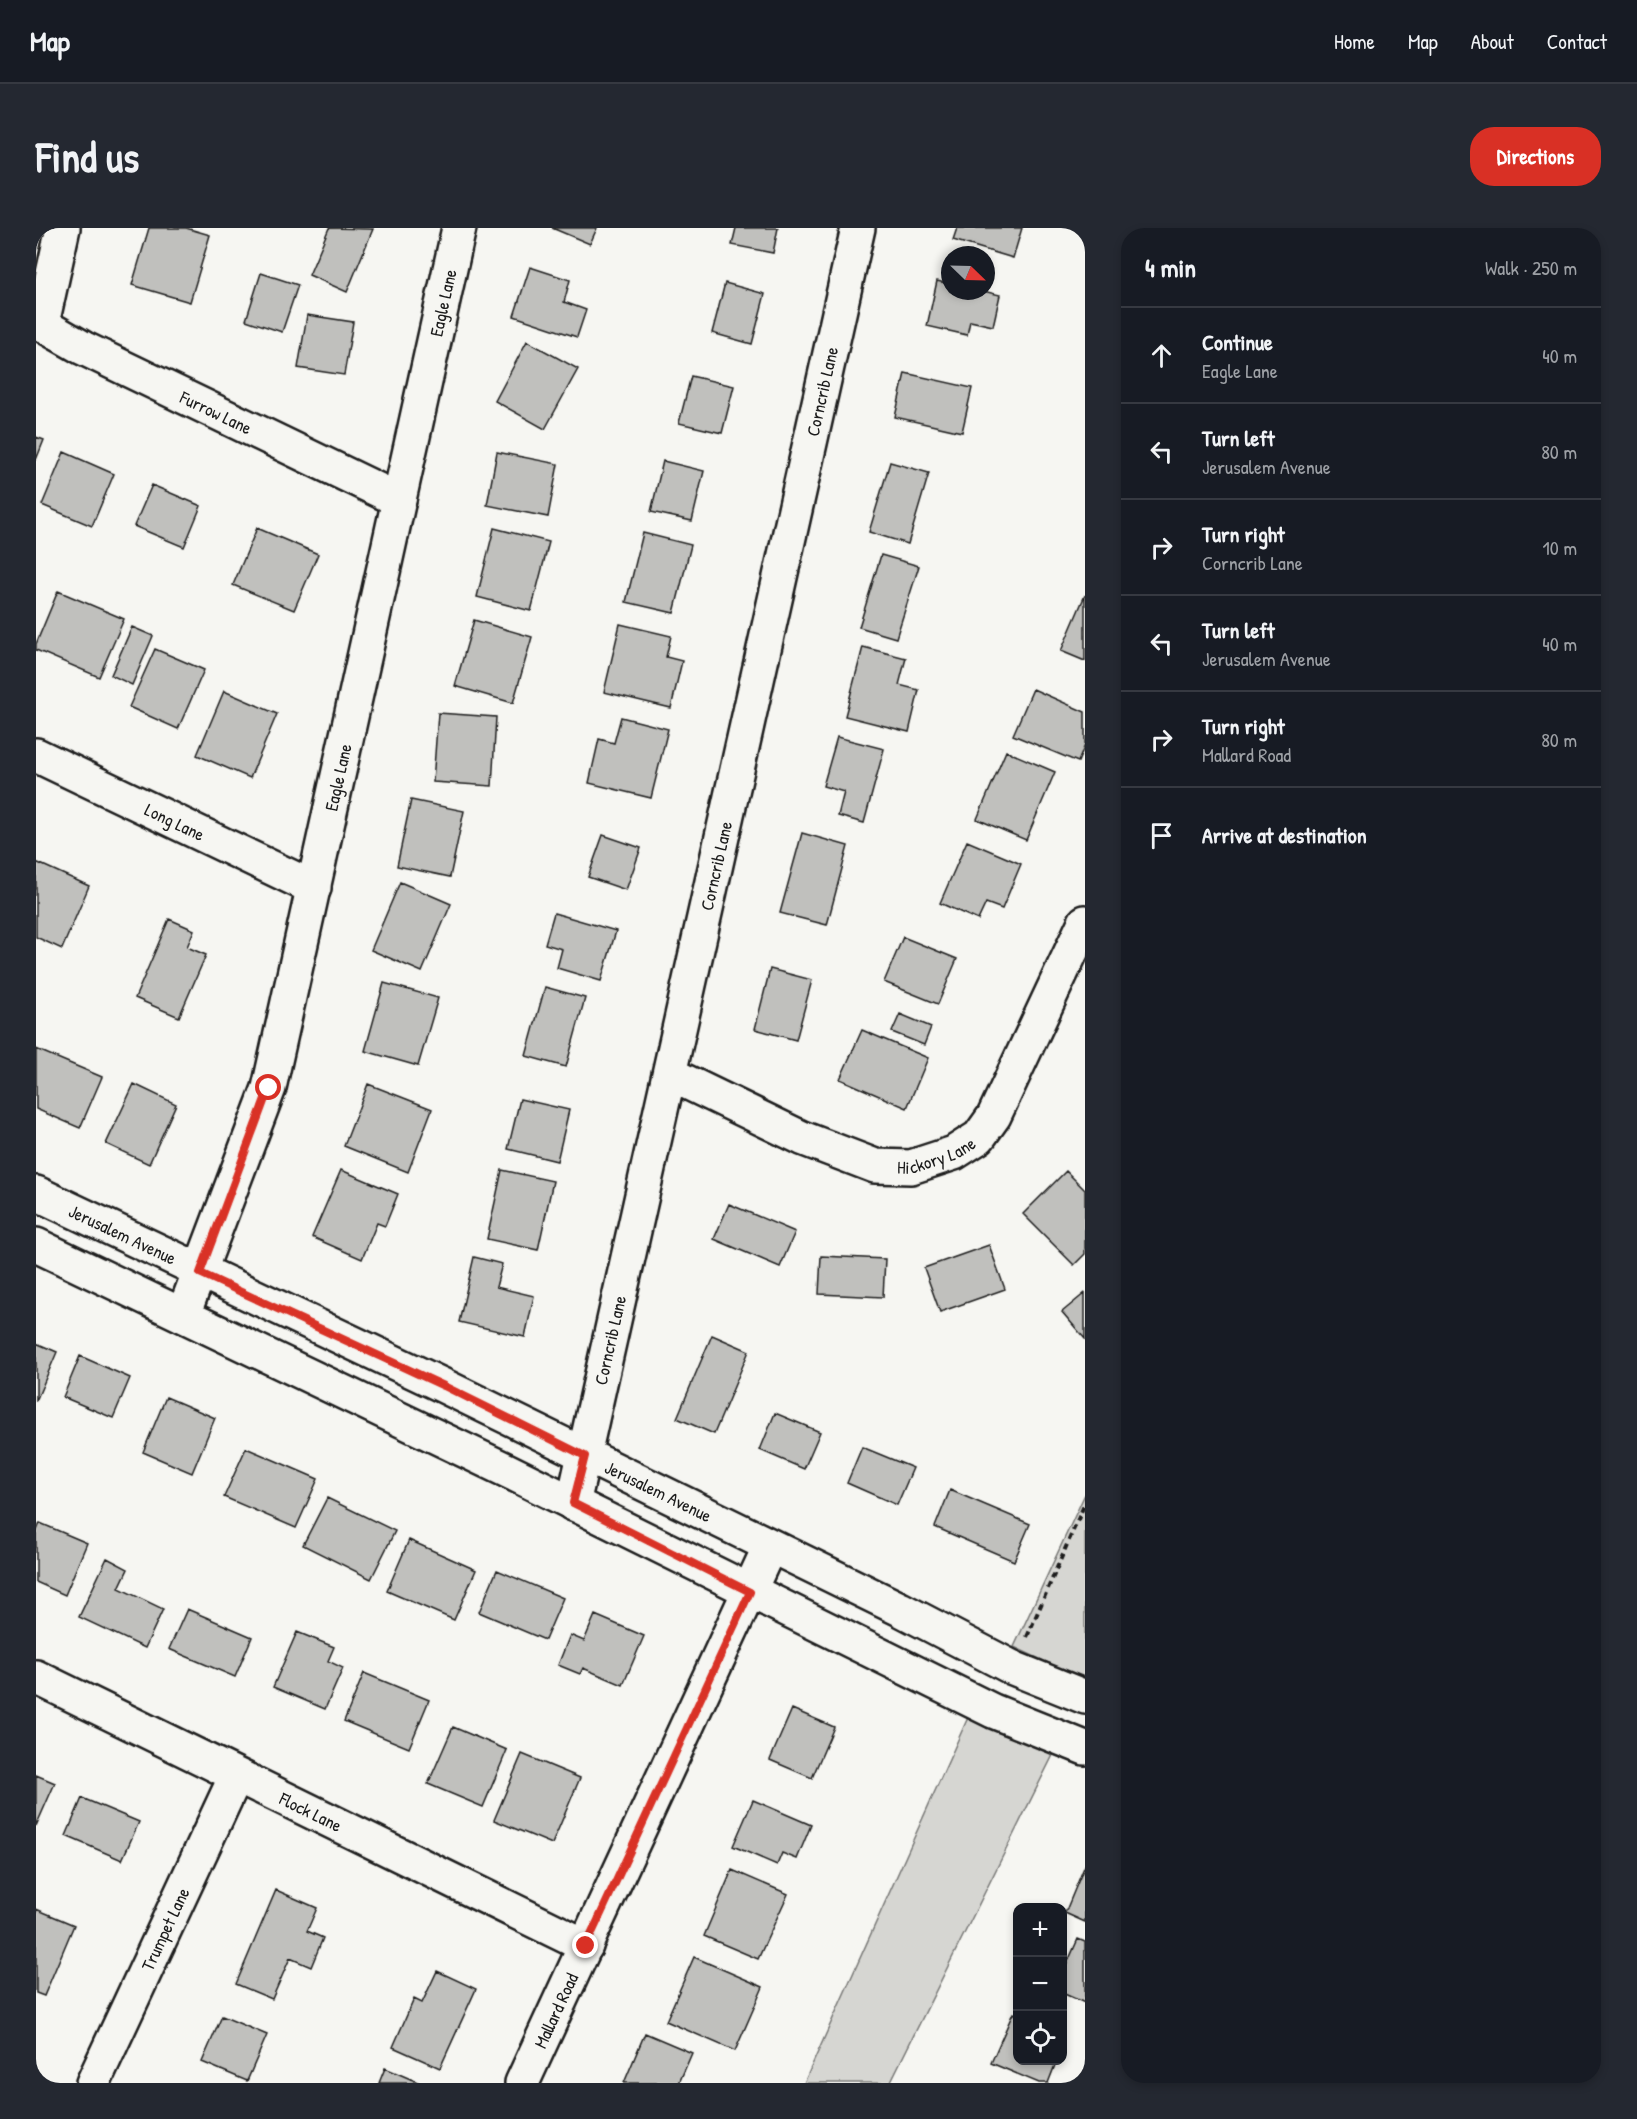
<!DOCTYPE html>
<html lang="en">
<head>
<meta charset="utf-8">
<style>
  :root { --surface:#171b24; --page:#242831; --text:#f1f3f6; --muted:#9ea1a6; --line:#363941; --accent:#d93025 }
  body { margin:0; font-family:"Patrick Hand",sans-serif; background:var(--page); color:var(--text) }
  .controls { position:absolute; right:18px; bottom:18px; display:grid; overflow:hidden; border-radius:12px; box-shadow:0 3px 9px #0003 }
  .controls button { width:54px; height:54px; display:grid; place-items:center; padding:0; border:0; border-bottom:2px solid var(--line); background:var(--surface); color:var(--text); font:30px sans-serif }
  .compass { position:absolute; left:905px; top:18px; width:54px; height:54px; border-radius:50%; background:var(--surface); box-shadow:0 3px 9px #0003; rotate:113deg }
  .stop { position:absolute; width:18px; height:18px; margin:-14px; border:4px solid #d93025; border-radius:50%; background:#fff }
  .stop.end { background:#d93025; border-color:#fff; box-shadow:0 2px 6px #0008 }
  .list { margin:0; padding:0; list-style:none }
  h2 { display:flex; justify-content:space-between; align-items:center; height:78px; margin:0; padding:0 24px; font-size:26px }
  h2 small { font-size:20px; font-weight:400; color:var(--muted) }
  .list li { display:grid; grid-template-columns:39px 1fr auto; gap:18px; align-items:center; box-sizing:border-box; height:96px; padding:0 24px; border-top:2px solid var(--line) }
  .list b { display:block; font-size:22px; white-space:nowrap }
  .list p { margin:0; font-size:20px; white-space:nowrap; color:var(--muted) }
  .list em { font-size:20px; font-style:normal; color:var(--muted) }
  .icon { flex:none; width:33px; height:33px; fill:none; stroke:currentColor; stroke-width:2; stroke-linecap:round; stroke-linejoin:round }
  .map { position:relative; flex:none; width:1049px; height:1855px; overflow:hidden; border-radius:24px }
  header { display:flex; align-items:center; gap:36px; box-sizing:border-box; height:84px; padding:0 30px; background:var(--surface); border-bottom:2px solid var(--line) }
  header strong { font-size:28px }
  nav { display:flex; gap:33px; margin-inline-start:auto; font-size:21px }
  .intro { display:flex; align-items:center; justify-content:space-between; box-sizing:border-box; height:144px; padding:0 36px }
  h1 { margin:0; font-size:42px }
  .button { padding:15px 27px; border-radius:24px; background:var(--accent); color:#fff; font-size:21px; font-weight:700 }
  main { display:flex; gap:36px; padding:0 36px }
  aside { flex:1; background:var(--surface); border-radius:24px; box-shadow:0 3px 9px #0003 }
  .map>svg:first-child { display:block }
  .green { fill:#d6d6d2; stroke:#797977; stroke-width:1.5 }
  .building { fill:#c0c0bd; stroke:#1c1c1c; stroke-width:1.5 }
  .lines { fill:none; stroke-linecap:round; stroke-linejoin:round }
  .minor-casing { stroke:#1c1c1c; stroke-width:38 }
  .secondary-casing { stroke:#1c1c1c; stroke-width:38 }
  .path { stroke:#1c1c1c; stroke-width:4; stroke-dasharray:6 4.5; stroke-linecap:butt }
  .minor { stroke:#f6f6f2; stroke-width:33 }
  .secondary { stroke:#f6f6f2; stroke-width:33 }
  .route { stroke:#d93025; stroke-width:8 }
  .labels { text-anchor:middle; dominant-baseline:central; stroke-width:4.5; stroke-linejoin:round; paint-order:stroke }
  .street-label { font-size:18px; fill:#1c1c1c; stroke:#f6f6f2 }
</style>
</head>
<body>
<header>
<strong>Map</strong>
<nav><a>Home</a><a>Map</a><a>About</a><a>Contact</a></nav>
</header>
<div class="intro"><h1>Find us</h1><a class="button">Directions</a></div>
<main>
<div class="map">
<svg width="1049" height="1855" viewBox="0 0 1049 1855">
  <rect width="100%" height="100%" fill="#f6f6f2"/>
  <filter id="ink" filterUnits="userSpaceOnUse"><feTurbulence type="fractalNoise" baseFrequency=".0167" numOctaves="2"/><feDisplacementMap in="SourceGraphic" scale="12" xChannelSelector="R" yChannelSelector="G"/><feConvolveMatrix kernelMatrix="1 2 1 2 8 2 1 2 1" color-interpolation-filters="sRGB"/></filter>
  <g filter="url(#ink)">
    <path class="green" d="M1049,1266V1452L978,1419Z
      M934,1485L1019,1523L854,1855H768Z"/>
    <path class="building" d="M113,0H150L174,7L154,74L96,57Z
      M293,0L337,1L311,64L273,47Z
      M516,0H561L554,16Z
      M700,0H742L737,25L696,17Z
      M921,0H986L977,30L917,12Z
      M494,39L534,52L528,74L550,82L541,109L478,88Z
      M225,45L262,57L246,104L210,92Z
      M901,53L914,56V63H947L964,67L957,98L934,93L931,107L891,98Z
      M689,55L729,66L716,116L676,105Z
      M271,87L317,94L308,147L262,140Z
      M491,113L542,141L509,201L459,173Z
      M869,145L936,160L926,204L859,189Z
      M655,148L698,158L686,205L643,195Z
      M0,209L8,212L0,232Z
      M28,224L78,246L56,298L6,277Z
      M461,224L522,236L512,289L451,277Z
      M627,233L668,243L656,293L615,284Z
      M854,234L893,245L872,316L833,304Z
      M116,257L165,278L148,319L98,298Z
      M221,300L282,326L258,382L197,357Z
      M458,300L513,314L495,383L441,369Z
      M607,305L655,317L638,385L590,374Z
      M845,327L883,338L860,410L823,399Z
      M22,363L88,391L63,449L0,422V416Z
      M1049,367V433L1025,423Z
      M438,392L496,409L477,475L419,458Z
      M584,396L635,408L630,429L646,433L635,480L568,464Z
      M96,399L117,408L96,457L75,447Z
      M827,419L870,430L863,457L883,462L873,504L809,488Z
      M119,421L168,442L142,501L93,479Z
      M997,461L1049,484V517L1042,534L977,507Z
      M188,463L241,486L214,550L161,527Z
      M402,485L460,489L456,558L397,554Z
      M585,489L632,501L615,570L553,555L563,511L578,515Z
      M801,509L848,521L828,595L802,588L808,564L787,558Z
      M970,523L1019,544L990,612L941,591Z
      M375,572L428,583L414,649L361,638Z
      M766,605L812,618L791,697L744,685Z
      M567,607L605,620L590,662L552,649Z
      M931,613L985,636L966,681L950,675L942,692L904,675Z
      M0,634L53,658L26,721L0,709Z
      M364,654L415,676L386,744L335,722Z
      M518,685L580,703L565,753L521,740L526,721L509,716Z
      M133,691L158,702L151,719L170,727L143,789L99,770Z
      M867,709L921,731L902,776L848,754Z
      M734,741L776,752L760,812L719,801Z
      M348,755L402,770L382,838L329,823Z
      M509,759L549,770L530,839L490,828Z
      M864,786L895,799L888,817L856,804Z
      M826,802L892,830L871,880L804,851Z
      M0,821L66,849L44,900L0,881Z
      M98,856L140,876L113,936L70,916Z
      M332,856L396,881L372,944L308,918Z
      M484,871L533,882L521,933L472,921Z
      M305,942L362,966L349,998L341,995L326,1031L276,1009Z
      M466,942L517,953L502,1022L451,1011Z
      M1030,943L1049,962V1026L1038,1037L987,986Z
      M693,976L759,1004L744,1039L678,1011Z
      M953,1017L969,1061L904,1084L888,1040Z
      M785,1028L849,1031L847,1069L783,1066Z
      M438,1029L466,1036L460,1059L498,1068L489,1109L423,1094Z
      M1049,1065V1111L1026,1084Z
      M676,1107L713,1123L678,1206L641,1190Z
      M0,1115L21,1124L0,1173Z
      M44,1128L94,1150L77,1190L27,1169Z
      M130,1169L179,1190L156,1245L107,1224Z
      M739,1185L784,1204L768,1241L724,1222Z
      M826,1219L877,1240L861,1277L811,1255Z
      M210,1220L282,1251L260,1300L188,1269Z
      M914,1262L994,1296L978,1333L899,1299Z
      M291,1270L359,1303L335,1351L267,1317Z
      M4,1295L51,1315L29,1367L0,1354V1305Z
      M373,1312L440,1342L418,1392L351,1363Z
      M71,1330L92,1341L83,1360L127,1381L109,1420L43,1389Z
      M461,1342L527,1370L509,1412L443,1384Z
      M151,1381L216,1409L199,1449L133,1421Z
      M559,1387L608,1408L587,1457L547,1440L544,1446L522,1437L534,1407L548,1413Z
      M261,1404L298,1419L292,1433L307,1440L289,1481L237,1459Z
      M328,1445L393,1472L373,1520L308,1493Z
      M756,1481L798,1499L776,1550L734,1532Z
      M417,1499L471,1522L447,1579L392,1556Z
      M486,1526L544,1550L516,1616L458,1592Z
      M0,1547L19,1555L0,1598Z
      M46,1570L103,1594L86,1632L30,1608Z
      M717,1572L775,1597L761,1631L746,1625L741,1637L697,1618Z
      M1049,1637V1694L1029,1685Z
      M696,1642L752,1666L722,1731L668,1708Z
      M240,1662L281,1680L271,1703L287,1710L275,1739L254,1730L236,1771L200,1756Z
      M0,1681L38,1697L8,1768L0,1765Z
      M1042,1711L1049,1714V1775L1026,1765V1747Z
      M658,1729L727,1759L699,1823L630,1793Z
      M401,1743L440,1761L404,1840L357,1819L378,1771L386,1775Z
      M977,1785L981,1787V1832H1021L1012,1855H1003L955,1835Z
      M186,1788L231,1807L211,1853L166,1834Z
      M609,1805L656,1825L643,1855H588Z
      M349,1840L384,1855H343Z"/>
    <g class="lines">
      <defs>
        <g id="minor">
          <path id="s1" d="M0,93L47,120L363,272"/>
          <path d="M6,96L27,0"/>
          <path id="s2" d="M0,527L278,660"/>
          <path id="s3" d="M634,846L766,910L839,938L875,939L918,925L943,909L958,888L1049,694"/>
          <path id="s4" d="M147,1087L233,860L423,0"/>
          <path id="s5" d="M537,1276L822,0"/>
          <path id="s6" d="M0,1449L550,1718"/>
          <path id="s7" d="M57,1855L200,1548"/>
          <path id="s8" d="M486,1855L734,1318"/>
        </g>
        <g id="secondary">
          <path id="s9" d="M0,965L408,1158L864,1381L977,1440L1049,1469"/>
          <path d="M0,1017L470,1242L957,1483L1049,1520"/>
        </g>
      </defs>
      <use href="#minor" class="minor-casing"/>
      <use href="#secondary" class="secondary-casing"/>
      <path class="path" d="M991,1409L1049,1275"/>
      <use href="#minor" class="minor"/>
      <use href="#secondary" class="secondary"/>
    </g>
  </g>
  <g class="lines" filter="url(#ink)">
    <path class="route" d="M233,860L164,1045L408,1158L549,1228L537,1275L714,1364L550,1718"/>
  </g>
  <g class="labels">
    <g class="street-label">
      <text stroke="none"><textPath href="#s4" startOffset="1047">Eagle Lane</textPath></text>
      <text stroke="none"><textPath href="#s5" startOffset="1140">Corncrib Lane</textPath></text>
      <text stroke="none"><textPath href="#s1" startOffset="202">Furrow Lane</textPath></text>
      <text stroke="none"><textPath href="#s4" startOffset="561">Eagle Lane</textPath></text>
      <text stroke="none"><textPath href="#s2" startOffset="154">Long Lane</textPath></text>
      <text stroke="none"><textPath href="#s5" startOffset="654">Corncrib Lane</textPath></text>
      <text stroke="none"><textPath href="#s3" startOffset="288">Hickory Lane</textPath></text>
      <text stroke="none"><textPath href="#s9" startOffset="96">Jerusalem Avenue</textPath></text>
      <text stroke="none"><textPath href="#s5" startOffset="168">Corncrib Lane</textPath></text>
      <text stroke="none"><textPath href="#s9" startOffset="690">Jerusalem Avenue</textPath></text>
      <text stroke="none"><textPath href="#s6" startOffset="306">Flock Lane</textPath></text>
      <text stroke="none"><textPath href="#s7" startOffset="170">Trumpet Lane</textPath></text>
      <text stroke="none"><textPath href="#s8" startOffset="80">Mallard Road</textPath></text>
    </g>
  </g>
</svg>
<div class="controls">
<button>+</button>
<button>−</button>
<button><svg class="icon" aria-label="locate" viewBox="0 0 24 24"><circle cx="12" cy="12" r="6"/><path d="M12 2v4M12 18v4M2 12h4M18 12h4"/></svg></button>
</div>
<svg class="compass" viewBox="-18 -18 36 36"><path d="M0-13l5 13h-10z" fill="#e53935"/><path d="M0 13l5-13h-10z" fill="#9ea1a6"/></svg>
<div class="stop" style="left:233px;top:860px"></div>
<div class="stop end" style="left:550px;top:1718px"></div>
</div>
<aside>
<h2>4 min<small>Walk · 250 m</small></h2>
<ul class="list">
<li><svg class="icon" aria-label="ahead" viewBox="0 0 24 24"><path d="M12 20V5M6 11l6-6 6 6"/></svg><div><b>Continue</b><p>Eagle Lane</p></div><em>40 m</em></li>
<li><svg class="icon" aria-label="left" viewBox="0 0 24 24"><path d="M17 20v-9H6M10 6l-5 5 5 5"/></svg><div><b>Turn left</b><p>Jerusalem Avenue</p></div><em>80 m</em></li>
<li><svg class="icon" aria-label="right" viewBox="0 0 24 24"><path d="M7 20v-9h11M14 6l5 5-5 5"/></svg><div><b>Turn right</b><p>Corncrib Lane</p></div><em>10 m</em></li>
<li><svg class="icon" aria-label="left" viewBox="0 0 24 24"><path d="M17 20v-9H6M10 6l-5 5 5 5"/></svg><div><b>Turn left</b><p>Jerusalem Avenue</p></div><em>40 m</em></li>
<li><svg class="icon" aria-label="right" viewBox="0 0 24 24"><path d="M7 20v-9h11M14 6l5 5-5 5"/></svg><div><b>Turn right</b><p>Mallard Road</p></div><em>80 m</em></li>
<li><svg class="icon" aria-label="arrive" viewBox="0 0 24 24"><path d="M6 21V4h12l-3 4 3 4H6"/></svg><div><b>Arrive at destination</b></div></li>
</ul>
</aside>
</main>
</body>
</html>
